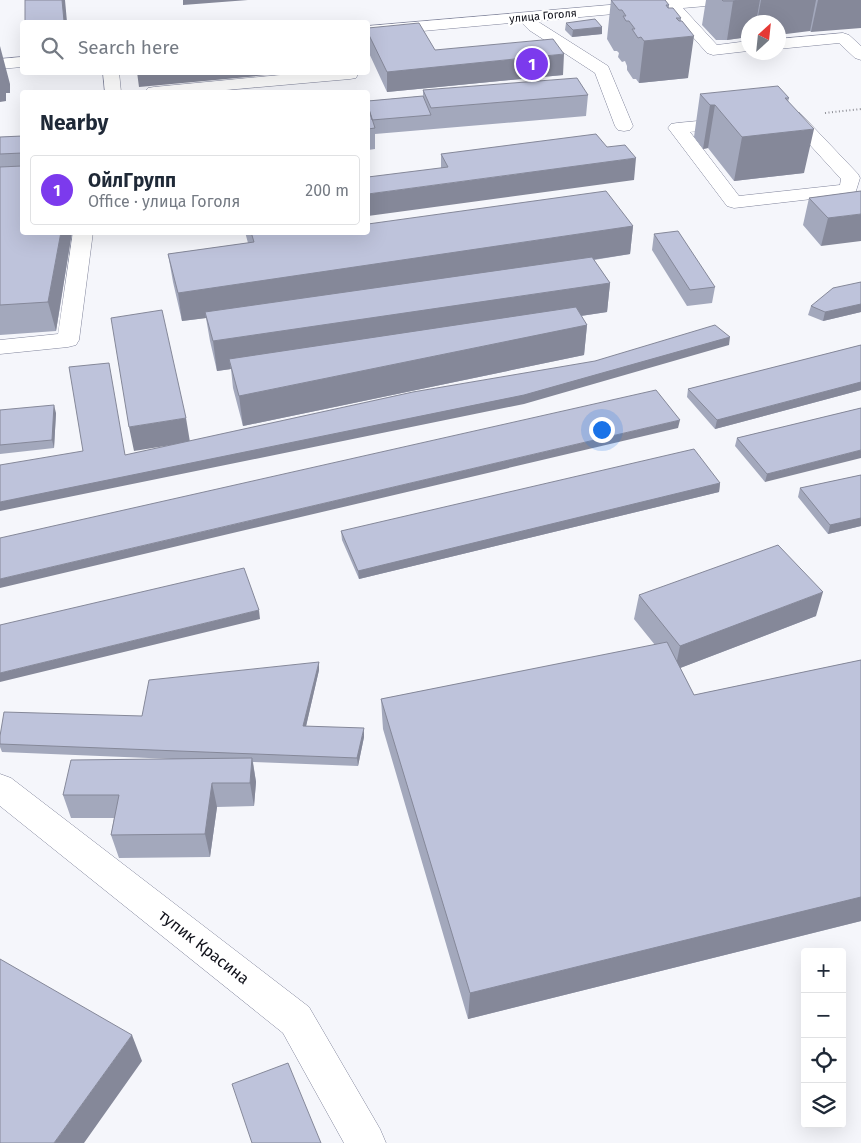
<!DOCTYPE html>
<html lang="en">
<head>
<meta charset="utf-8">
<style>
  :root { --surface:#fff; --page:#f6f6f7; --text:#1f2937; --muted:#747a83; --line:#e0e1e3; --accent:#7c3aed }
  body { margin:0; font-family:"Fira Sans",sans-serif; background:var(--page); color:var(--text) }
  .controls { position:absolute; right:15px; bottom:15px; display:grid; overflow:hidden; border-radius:5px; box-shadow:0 5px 20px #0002 }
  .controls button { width:45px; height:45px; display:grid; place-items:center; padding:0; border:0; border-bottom:1px solid var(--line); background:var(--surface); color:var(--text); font:25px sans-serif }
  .compass { position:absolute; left:741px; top:15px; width:45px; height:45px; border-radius:50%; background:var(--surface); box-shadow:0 5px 20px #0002; rotate:27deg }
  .you { position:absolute; left:601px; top:429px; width:18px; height:18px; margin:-12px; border:4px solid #fff; border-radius:50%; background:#1a73e8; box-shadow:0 0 0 8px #1a73e833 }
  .badge { display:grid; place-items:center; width:32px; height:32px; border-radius:50%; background:var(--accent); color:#fff; font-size:16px; font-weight:700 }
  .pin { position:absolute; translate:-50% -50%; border:2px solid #fff; box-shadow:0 1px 5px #0006 }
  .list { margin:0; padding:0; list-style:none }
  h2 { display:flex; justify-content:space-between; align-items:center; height:65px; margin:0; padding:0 20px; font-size:21px }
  h2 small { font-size:16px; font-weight:400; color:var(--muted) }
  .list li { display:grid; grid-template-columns:32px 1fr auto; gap:15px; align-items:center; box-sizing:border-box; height:70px; margin:0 10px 10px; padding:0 10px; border:1px solid var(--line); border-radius:5px }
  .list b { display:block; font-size:19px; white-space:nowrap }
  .list p { margin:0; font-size:16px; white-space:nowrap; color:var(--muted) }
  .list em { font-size:16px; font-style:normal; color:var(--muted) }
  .icon { flex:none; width:28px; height:28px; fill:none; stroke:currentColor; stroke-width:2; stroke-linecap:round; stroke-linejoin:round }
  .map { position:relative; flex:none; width:861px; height:1143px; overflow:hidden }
  .search { position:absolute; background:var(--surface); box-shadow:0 5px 20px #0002; left:20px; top:20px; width:350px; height:55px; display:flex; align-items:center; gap:12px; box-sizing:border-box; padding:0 18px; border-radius:5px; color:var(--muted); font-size:19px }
  .panel { position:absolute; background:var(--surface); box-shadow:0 5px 20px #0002; left:20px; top:90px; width:350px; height:145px; border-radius:5px }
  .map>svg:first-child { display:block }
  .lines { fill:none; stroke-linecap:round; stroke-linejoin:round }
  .minor-casing { stroke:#80849b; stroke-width:1 }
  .path { stroke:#919299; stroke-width:2; stroke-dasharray:1 2.5; stroke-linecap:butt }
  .minor { fill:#fff; fill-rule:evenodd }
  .wall { fill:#a3a8bc }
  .shaded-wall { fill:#858899 }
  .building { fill:#bec3db; stroke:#858899 }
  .labels { text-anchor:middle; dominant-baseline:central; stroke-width:4.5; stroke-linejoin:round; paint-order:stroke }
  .far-street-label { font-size:11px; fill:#10111a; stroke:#fff }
  .near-street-label { font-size:16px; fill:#10111a; stroke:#fff }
</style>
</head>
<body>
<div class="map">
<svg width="861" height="1143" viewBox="0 0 861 1143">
  <rect width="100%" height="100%" fill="#f5f6fb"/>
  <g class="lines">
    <defs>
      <path id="minor" d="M667,0H726L723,3L718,5L683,8L717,45L748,41V51L713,55L707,53L668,9L537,21L608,66L633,126L630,130L624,131L618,130L615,126L595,73L529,30L521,22L368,36V26Z
        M843,33L849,35L861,46V60L855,58L839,43L778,49V39Z
        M22,57V67L0,69V59Z
        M103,72H119L121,92H105Z
        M312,72L358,74L356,78L350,79L204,92H145L148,88L154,87Z
        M794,112L800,113L858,174L860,178L855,194L734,208L727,206L668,128L671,124L677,123ZM790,123L841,179L840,185L739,196L690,132Z
        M73,232H93L79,340L76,345L68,347L0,354V340L58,334Z
        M0,774L11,778L309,1007L380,1129L386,1143H344L283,1033L0,806Z"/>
    </defs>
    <use href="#minor" class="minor-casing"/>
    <path class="path" d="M825,113L861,109"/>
    <use href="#minor" class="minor"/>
  </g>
  <path class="wall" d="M611,0H665L669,5V8L681,18V21L688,78L639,83L636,79H633L627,70V66L625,61L622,62L618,57L619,53L617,51H614L607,39Z
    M706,0H861L811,32L810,31L778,22H748V37L727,40H716L702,25Z
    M566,23L602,27V34L572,37L565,30Z
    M368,28L435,50L563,75L387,92L368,51Z
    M423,90L588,95L586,116L375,134V149L368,150V101L423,96Z
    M700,94L789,98L788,102L804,173L734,181L708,148L703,149L694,137Z
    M22,136V232H72L56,331L0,335V137Z
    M607,147L634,180L441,168V154Z
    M861,191L821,246L803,225L809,198Z
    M633,226L630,254L594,260L610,283L607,312L581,316L587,325L584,355L243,426L233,388L231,369L217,371L210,341L206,318L182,321L173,282L168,254L248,243L245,232H368Z
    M654,234L715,287L712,303L687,306L652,250Z
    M861,282V312L823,321L808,315L811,306Z
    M861,345V390L715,429L687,397L688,389Z
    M861,408L765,482L735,446L737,438Z
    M0,410L56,413L54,448L0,454Z
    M861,475V526L828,534L798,497L800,488Z
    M720,483L719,492L359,579L342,540L341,531Z
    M639,595L816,616L680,668L694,695L861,660V921L468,1019L383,729L381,699L655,645L634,619Z
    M319,670L306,726L364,737L358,766L253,762L256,782L254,806L217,807L210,857L119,858L111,835L114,818H71L63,795L173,759L2,752L0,747V736L142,716Z"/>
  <path class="shaded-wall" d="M62,0H65L67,22H50Z
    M183,0H248L183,5Z
    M739,0H760L756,22H748V37L727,40L733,1Z
    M761,0H816L810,31L778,35V22H757Z
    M818,0H861V28L811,32Z
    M602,27V34L572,37L573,30Z
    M694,36L688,78L639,83L644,41Z
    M0,46L10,84V93H6V101L0,102Z
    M564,54L563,75L387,92V72Z
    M137,72H301L139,87Z
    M710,105H715L708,148L703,149Z
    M814,129L804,173L734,181L742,137Z
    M636,158L634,180L368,216V194Z
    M861,214V241L821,246L828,218Z
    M633,226L630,254L207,318L205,312L206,318L182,321L178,293Z
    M61,232H72L56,331L48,302Z
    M610,283L607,312L232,368L229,359L231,369L217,371L213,341Z
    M861,304V312L823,321L825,312Z
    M587,325L584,355L243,426L239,396Z
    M730,337L729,345L524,404L0,511V502Z
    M861,382V390L715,429L717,420Z
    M54,405L56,413L54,448L52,440Z
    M186,418L190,442L134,451L129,427Z
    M680,420L678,428L0,588V579Z
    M861,450V458L765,482L767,474Z
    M720,483L719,492L359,579L358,571Z
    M861,518V526L828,534L830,525Z
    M823,592L816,616L675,670L680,646Z
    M259,610L260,619L0,682V673Z
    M319,662V670L304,735L303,726Z
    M364,728V737L358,766L357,758Z
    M252,758L256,782L254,806L250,783Z
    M212,783L217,807L210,857L205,834Z
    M861,897V921L468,1019L470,993Z
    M132,1035L142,1061L84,1143H54Z"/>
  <path class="building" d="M25,0H62L64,21L50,22H25Z
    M611,0H665L669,5H666L668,8H673L681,18H676L679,21H682L694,36L644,41L641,37L638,38L632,29H635L629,21H626L623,16H626L622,10H619Z
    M722,0H739L733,1H723Z
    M595,19L602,27L573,30L566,23Z
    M419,23L435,50L553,39L564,54L387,72L368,33V28Z
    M577,78L588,95L431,108L423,90Z
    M778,86L789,98H785L814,129L742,137L715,105H710L700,94Z
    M423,96L431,115L372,120L368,106V101Z
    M368,106L375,128L368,129Z
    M596,134L607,147L625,145L636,158L368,194V177L448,167L441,154Z
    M22,136V153L0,154V137Z
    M22,166V232H61L48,302L0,305V167Z
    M606,191L633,226L178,293L168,254L254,242L251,232H368V224Z
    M861,191V214L828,218L809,198Z
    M678,231L715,287L690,290L654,234Z
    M592,257L610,283L213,341L205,312Z
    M861,282V304L825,312L811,306L833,288Z
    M576,307L587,325L239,396L229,359Z
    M162,310L186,418L129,427L111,318Z
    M715,325L730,337L524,395L0,502V465L83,451L69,367L109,363L125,455L413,392L595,361Z
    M861,345V382L717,420L688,389Z
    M656,390L680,420L0,579V538Z
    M54,405L52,440L0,445V410Z
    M861,408V450L767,474L737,438Z
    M694,449L720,483L358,571L341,531Z
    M861,475V518L830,525L800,488Z
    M778,545L823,592L680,646L639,595Z
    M244,568L259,610L0,673V625Z
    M667,642L694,695L861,660V897L470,993L381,699Z
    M319,662L303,726L364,728L357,758L0,744V736L4,712L142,716L149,680Z
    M252,758L250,783H212L205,834L111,835L119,795H63L71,760Z
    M0,959L132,1035L54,1143H0Z
    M288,1063L321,1143H252L232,1084Z"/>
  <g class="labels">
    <g class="far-street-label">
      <text transform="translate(543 16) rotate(-5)">улица Гоголя</text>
    </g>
    <g class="near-street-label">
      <text transform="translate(204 947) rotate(38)">тупик Красина</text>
    </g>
  </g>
</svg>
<div class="controls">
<button>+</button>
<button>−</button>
<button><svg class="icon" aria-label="locate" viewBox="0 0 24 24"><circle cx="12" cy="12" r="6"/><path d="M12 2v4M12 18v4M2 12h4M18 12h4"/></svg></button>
<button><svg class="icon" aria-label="layers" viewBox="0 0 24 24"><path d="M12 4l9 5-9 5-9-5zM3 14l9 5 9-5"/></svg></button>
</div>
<svg class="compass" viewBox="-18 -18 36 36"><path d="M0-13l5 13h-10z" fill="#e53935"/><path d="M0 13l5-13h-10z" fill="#747a83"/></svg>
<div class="you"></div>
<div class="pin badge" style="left:532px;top:64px">1</div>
<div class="search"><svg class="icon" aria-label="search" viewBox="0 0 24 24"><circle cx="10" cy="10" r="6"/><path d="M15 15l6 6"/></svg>Search here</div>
<section class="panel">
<h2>Nearby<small></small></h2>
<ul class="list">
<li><span class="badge">1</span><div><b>ОйлГрупп</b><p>Office · улица Гоголя</p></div><em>200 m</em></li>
</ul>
</section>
</div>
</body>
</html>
